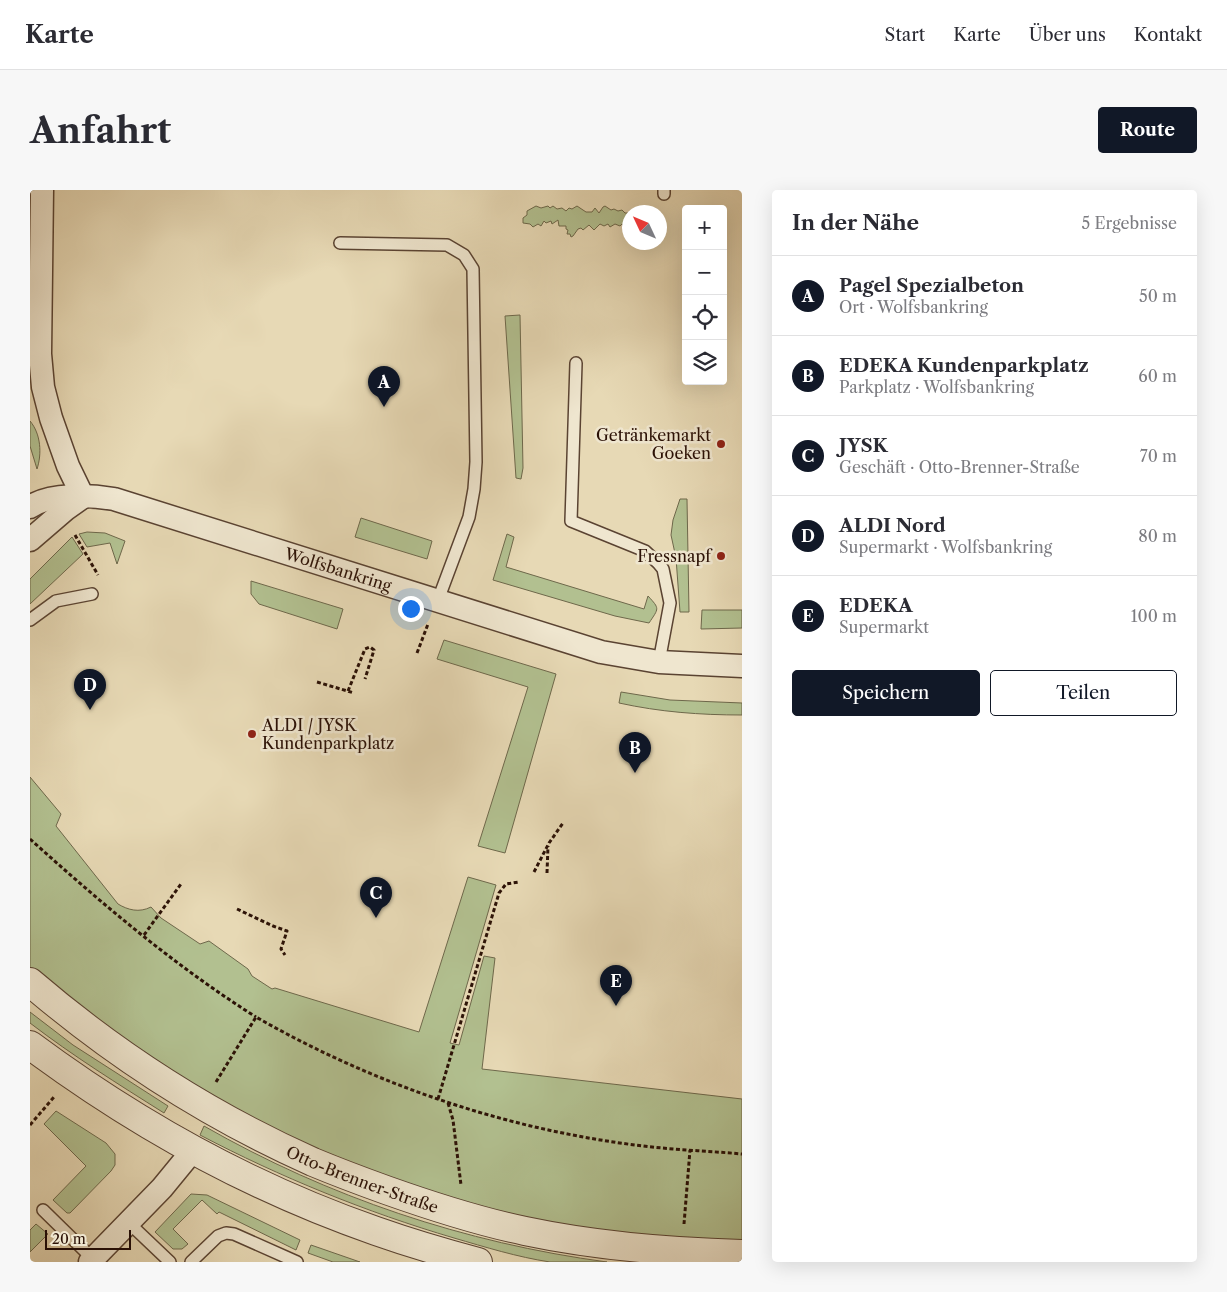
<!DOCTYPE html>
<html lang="de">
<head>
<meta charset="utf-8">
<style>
  :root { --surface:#fff; --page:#f7f7f7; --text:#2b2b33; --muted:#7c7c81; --line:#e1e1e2; --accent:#111827 }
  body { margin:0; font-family:"Libre Caslon Text",serif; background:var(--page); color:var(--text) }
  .controls { position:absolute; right:15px; top:15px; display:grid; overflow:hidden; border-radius:5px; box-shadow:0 5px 20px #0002 }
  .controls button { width:45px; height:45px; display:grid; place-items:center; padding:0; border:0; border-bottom:1px solid var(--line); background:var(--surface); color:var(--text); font:25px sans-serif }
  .compass { position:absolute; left:592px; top:15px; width:45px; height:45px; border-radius:50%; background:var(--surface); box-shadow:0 5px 20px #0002; rotate:314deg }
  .scale { position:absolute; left:15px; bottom:12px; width:86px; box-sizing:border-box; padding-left:5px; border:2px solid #2b1106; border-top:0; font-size:14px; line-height:18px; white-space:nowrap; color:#2b1106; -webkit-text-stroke:4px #efe6cf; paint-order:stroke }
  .you { position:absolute; left:380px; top:418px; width:18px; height:18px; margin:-12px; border:4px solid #fff; border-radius:50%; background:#1a73e8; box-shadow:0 0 0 8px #1a73e833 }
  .badge { display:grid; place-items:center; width:32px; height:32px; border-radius:50%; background:var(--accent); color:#fff; font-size:16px; font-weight:700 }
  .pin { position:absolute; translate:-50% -41px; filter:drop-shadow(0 1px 2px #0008) }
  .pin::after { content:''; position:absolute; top:26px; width:18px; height:15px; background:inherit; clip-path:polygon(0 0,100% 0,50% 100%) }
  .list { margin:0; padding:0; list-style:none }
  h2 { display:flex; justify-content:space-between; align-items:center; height:65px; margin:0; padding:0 20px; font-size:21px }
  h2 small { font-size:16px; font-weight:400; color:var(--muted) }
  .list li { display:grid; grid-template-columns:32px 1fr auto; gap:15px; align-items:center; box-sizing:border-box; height:80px; padding:0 20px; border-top:1px solid var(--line) }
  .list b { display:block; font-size:19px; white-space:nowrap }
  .list p { margin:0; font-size:16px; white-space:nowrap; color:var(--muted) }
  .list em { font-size:16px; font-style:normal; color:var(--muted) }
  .actions { display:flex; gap:10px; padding:15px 20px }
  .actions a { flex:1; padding:11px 0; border:1px solid var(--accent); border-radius:5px; text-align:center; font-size:18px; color:var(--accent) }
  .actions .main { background:var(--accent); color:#fff }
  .icon { flex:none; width:28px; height:28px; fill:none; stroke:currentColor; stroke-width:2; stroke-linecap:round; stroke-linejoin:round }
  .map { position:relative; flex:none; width:712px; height:1072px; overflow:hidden; border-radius:5px }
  header { display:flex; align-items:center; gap:30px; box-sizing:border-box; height:70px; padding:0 25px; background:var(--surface); border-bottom:1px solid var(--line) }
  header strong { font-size:24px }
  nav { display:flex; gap:28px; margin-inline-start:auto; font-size:18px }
  .intro { display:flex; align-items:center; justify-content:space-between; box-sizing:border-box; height:120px; padding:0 30px }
  h1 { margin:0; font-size:35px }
  .button { padding:12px 22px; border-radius:5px; background:var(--accent); color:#fff; font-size:18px; font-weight:700 }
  main { display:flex; gap:30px; padding:0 30px }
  aside { flex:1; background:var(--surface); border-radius:5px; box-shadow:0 5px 20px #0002 }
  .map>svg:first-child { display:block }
  .green { fill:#b2c090; stroke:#6e684b }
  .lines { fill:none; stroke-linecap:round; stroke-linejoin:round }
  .service-casing { stroke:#5a4332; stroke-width:14 }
  .minor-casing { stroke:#5a4332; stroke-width:25 }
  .tertiary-casing { stroke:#5a4332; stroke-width:30 }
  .path { stroke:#2b1106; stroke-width:3; stroke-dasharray:4 2.5; stroke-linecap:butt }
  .service { stroke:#efe6cf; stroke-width:11 }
  .minor { stroke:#efe6cf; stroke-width:22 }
  .tertiary { stroke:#efe6cf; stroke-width:28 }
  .poi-dot { fill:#8f2418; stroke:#efe6cf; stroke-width:2 }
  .labels { text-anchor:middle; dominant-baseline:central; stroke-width:5; stroke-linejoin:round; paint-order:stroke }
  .poi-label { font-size:16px; fill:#2b1106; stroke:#efe6cf; text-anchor:end }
  .street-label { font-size:16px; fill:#2b1106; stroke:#efe6cf }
</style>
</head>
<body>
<header>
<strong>Karte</strong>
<nav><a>Start</a><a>Karte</a><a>Über uns</a><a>Kontakt</a></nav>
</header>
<div class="intro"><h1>Anfahrt</h1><a class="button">Route</a></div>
<main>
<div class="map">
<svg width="712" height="1072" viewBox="0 0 712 1072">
  <rect width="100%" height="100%" fill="#e7d9b5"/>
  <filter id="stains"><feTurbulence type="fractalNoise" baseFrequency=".004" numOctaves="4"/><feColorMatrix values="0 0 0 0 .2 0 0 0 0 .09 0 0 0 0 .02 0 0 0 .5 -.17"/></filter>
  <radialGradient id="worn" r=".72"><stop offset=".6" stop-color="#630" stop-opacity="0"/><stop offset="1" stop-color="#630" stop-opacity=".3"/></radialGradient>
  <path class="green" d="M506,16L511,18L518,16L520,18L523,16L527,19L532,18L536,21L539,18L542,19L547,16L556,22H562L565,18L569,23L573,17L575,16L581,20L584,19L588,21L592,20L595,23H598L602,20L604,22L609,21V22H600L599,38H595L592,34L590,36L585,34L580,37L578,34L574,36L570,34L564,40L559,35L553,40L551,38L548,39L543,46L541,47L540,44H537L538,40L536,39V36H529L528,30L522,34L521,31L516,33L514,31L511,36L508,34L503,37L500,34L493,33V28L497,25V21Z
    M490,125L493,278L491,289L486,288L475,126Z
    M0,231C11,244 12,264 7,279L0,256Z
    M650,309H657L659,422H650L646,368L641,345L643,330Z
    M331,328L402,351L397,369L325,347Z
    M57,342L75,343L95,351L87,374L80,353L57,357L49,344Z
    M477,344L484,347L476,377L614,419L618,406C630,419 629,418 619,433L585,426L463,390Z
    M42,347L53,364L0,414V389Z
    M221,391L313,419L307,439L229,414L221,404Z
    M672,420H712V438L671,439Z
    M414,450L526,484L475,663L448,656L498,497L407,469Z
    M591,502L640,510L712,513V525C670,525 630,522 589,513Z
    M0,587L31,624L26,636L88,714C98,720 109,723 121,717L131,728L170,754L179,751L218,779L222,786L242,799L245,798L389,842L438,687L466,695L420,853L429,855L454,766L465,768L452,879L712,909V1064L540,1049L284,972L0,792Z
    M0,822L43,855L138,916L134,923C88,894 43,866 0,833Z
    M26,921L76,953L85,964V975L81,981L40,1023H37L23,1010L56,976L14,934Z
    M174,936C298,1007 435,1053 577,1072C559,1072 538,1072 520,1072C487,1067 455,1057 424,1048C336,1022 250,987 170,945Z
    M161,1004L177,1005L270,1050L266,1060L189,1022L187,1024L172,1010L143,1039L158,1054L152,1059H143L125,1042Z
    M6,1034L18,1044L0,1062V1040Z
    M281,1055L330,1072H303L278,1063Z"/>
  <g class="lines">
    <defs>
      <path id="service" d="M634,0V4
        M310,53L417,55L434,65L443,79L446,272L444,299L439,327L408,410
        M546,173L541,331L615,361L628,373L633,379L640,413L629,472
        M0,430L26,411L62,404
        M13,1020L63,1069
        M99,1033L140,1072
        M161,1072L188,1046L196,1043L204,1044L267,1072"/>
      <g id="minor">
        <path d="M12,0L10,164L13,197L21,228L38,276L53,307"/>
        <path id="s1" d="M0,317C20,303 60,305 84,309L571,462L629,472L712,476"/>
        <path d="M0,350L36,319L53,307"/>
        <path d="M60,1072L132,998L164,959"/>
      </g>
      <g id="tertiary">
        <path id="s2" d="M0,792C85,865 180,926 283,972C307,982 331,991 356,1000C401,1016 447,1031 495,1041C566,1056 639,1062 712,1064"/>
        <path d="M0,855C105,933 222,998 346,1041C380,1053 414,1063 448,1072"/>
      </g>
    </defs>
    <use href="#service" class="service-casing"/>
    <use href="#minor" class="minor-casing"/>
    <use href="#tertiary" class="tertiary-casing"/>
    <path class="path" d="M45,345L68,385
      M387,463L398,434
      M287,492L324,503
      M318,501L335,459L340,457L344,460L335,489
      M0,649C71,713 145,776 226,827
      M504,682L519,653L533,633
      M517,683L518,656
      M207,719L243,736L257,741L251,759L255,765
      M114,745L151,694
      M186,892L226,827C345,895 478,940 613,956C646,960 679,961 712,964
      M408,909L469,703L476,694L489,692
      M418,913L423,930L431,995
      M0,935L24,907
      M654,1034L660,960"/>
    <use href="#service" class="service"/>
    <use href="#minor" class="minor"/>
    <use href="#tertiary" class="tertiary"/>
  </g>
  <g class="poi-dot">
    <circle cx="691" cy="254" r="5"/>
    <circle cx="691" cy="366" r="5"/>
    <circle cx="222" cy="544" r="5"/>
  </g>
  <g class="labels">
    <g class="poi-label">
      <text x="681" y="245">Getränkemarkt<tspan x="681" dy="18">Goeken</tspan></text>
      <text x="681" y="366">Fressnapf</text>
      <text x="232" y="535" text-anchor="start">ALDI / JYSK<tspan x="232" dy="18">Kundenparkplatz</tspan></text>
    </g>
    <g class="street-label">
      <text stroke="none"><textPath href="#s1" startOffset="321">Wolfsbankring</textPath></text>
      <text stroke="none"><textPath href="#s2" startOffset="389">Otto-Brenner-Straße</textPath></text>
    </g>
  </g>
  <rect width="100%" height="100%" filter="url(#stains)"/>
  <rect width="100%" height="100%" fill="url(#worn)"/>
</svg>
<div class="controls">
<button>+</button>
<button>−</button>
<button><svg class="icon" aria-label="locate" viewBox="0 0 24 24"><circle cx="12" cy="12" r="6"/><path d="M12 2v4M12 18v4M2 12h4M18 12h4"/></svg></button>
<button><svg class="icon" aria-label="layers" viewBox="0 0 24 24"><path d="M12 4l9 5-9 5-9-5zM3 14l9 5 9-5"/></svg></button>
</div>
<svg class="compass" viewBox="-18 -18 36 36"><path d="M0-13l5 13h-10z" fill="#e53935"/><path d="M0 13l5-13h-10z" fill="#7c7c81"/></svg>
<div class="scale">20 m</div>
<div class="you"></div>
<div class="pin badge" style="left:354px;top:217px">A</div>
<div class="pin badge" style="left:605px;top:583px">B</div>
<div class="pin badge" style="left:346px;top:728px">C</div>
<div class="pin badge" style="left:60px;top:520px">D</div>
<div class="pin badge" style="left:586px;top:816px">E</div>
</div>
<aside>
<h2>In der Nähe<small>5 Ergebnisse</small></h2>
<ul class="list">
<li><span class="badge">A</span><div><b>Pagel Spezialbeton</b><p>Ort · Wolfsbankring</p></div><em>50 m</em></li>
<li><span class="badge">B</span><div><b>EDEKA Kundenparkplatz</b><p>Parkplatz · Wolfsbankring</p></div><em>60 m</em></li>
<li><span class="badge">C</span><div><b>JYSK</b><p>Geschäft · Otto-Brenner-Straße</p></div><em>70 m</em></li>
<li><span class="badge">D</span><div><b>ALDI Nord</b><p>Supermarkt · Wolfsbankring</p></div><em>80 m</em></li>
<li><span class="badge">E</span><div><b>EDEKA</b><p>Supermarkt</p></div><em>100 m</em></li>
</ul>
<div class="actions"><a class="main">Speichern</a><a>Teilen</a></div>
</aside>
</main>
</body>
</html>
